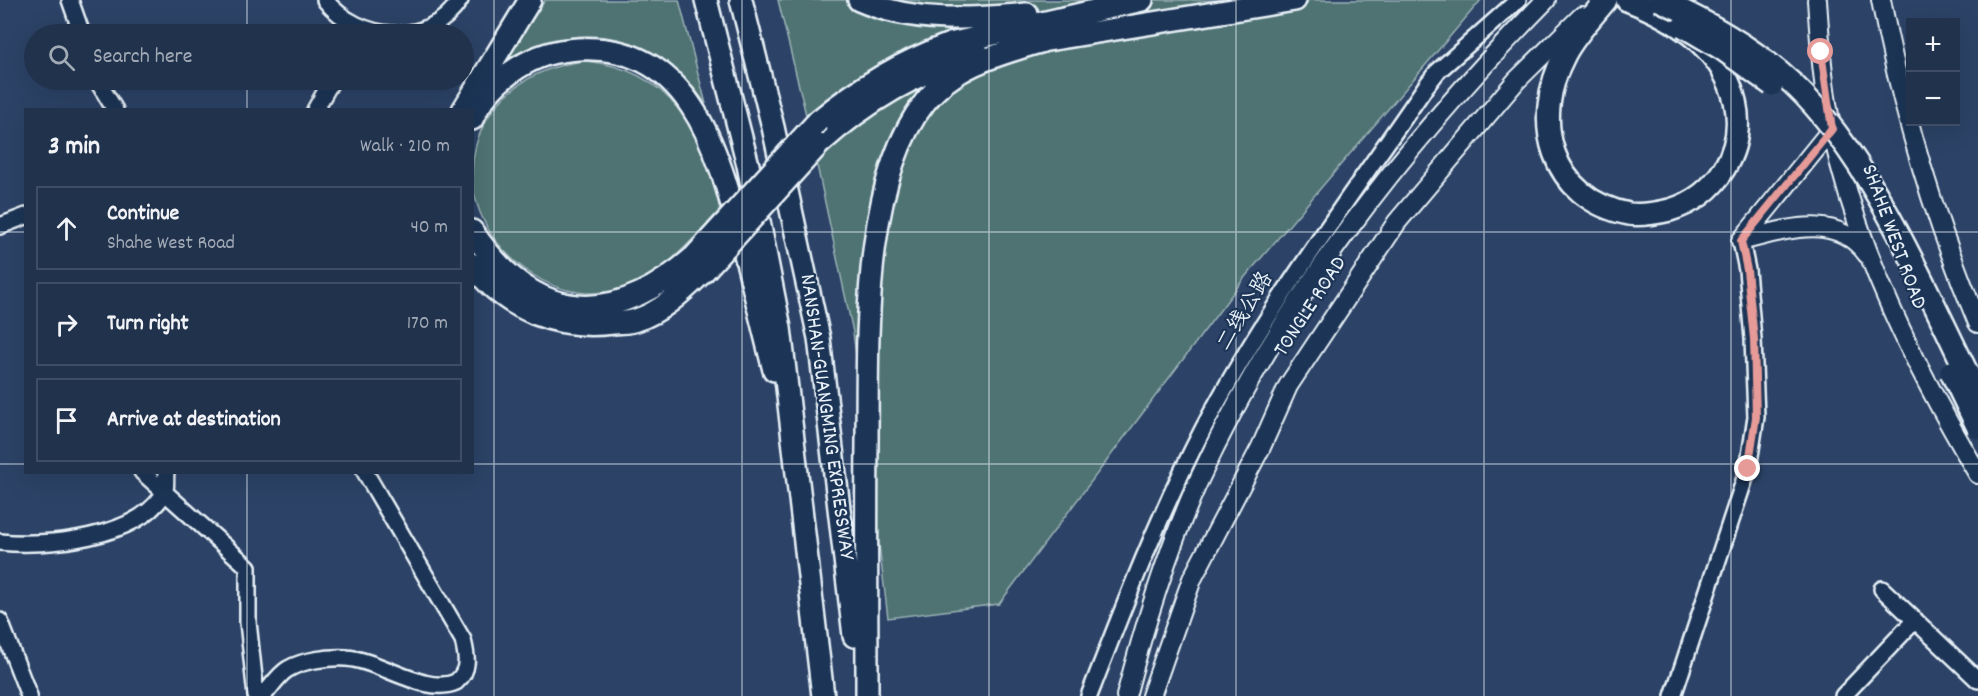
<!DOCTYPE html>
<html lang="en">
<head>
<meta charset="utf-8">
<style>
  :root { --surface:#21324d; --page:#2d3e57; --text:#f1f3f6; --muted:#a2aab6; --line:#3e4d65 }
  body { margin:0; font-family:Dekko,"LXGW WenKai TC",sans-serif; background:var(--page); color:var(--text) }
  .controls { position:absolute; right:18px; top:18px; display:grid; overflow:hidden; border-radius:0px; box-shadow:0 6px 24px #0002 }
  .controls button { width:54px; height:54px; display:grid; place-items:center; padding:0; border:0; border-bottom:2px solid var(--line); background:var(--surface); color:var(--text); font:30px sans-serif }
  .stop { position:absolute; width:18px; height:18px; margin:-14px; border:4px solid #e69b98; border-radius:50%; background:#fff }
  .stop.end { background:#e69b98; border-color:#fff; box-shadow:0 2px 6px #0008 }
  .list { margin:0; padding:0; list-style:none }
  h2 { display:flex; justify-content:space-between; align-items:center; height:78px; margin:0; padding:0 24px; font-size:26px }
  h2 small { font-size:20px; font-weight:400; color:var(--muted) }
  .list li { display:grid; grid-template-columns:39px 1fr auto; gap:18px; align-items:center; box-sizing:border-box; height:84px; margin:0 12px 12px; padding:0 12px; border:2px solid var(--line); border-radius:0px }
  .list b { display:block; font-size:22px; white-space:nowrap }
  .list p { margin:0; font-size:20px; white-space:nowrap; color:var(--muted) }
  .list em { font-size:20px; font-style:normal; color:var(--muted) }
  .icon { flex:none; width:33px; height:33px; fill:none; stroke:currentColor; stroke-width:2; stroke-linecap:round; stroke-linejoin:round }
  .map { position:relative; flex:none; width:1978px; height:696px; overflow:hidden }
  .search { position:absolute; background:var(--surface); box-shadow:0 6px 24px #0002; left:24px; top:24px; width:450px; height:66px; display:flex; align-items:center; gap:15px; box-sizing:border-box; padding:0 21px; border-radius:33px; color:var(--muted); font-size:22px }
  .panel { position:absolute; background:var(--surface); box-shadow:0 6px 24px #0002; left:24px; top:108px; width:450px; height:366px; border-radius:0px }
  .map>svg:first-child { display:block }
  .green { fill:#507373; stroke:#9cb2b6; stroke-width:1.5 }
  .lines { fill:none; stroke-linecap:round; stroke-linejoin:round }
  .minor-casing { stroke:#e8f1f8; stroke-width:20 }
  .major-casing { stroke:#e8f1f8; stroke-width:22 }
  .highway-casing { stroke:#e8f1f8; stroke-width:26 }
  .minor { stroke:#1d3557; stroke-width:15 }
  .major { stroke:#1d3557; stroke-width:18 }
  .highway { stroke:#1d3557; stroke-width:21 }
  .highway-bridge-casing { stroke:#e8f1f8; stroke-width:26; stroke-linecap:butt }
  .highway-bridge { stroke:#1d3557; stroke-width:21 }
  .route { stroke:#e69b98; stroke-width:8 }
  .grid { fill:none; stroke:#e8f1f8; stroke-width:1.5; stroke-opacity:0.55 }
  .labels { text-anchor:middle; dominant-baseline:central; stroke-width:4.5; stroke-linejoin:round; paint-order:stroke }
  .street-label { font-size:22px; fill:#e8f1f8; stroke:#1d3557 }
</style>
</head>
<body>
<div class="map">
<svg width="1978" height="696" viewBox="0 0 1978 696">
  <rect width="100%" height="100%" fill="#2c4367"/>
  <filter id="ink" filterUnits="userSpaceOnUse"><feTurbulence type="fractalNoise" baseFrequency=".0167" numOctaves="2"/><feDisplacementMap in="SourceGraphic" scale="12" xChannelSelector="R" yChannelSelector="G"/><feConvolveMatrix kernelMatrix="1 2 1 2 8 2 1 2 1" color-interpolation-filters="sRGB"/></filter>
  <g filter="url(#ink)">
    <path class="green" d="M545,0H679L706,104C656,32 586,18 508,58Z
      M778,0H1481L1245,277L999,604L888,618L853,332L807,119Z
      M585,61C673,69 701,132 720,210C694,237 669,269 634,284C598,299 562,295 530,273C431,204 466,74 585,61Z"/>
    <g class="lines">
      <defs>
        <path id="minor" d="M70,0L82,34
          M325,0C359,42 429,49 460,0
          M97,80L115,110
          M315,110L332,80
          M0,226L26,216
          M142,472L248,567V622L256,696
          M0,542C46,547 136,538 163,495C167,490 165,479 166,472
          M1882,589L1978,680
          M0,621L29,696
          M263,696C270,688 279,674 288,669C303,660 329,657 346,658C380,660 426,696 456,682C470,670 467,657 463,640L365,472
          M1089,696C1123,608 1160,512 1203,429C1267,307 1349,199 1426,86L1437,72L1518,0
          M1673,696L1748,469L1756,417L1753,339L1747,270L1741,241
          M1843,696L1915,620"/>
        <path id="major" d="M1817,0C1820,44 1823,88 1832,131C1858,253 1915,367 1978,474
          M1881,0C1902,111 1934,219 1978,323
          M1741,241C1784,230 1836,211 1867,254
          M1741,241L1832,129
          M1126,696C1145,623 1167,551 1198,482C1281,300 1407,141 1546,0
          M1151,696L1192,579L1261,447L1288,386L1397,222L1516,81L1582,16"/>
        <path id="highway" d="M706,0L748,165L780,328L823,696
          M741,0L773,127L819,338L854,636
          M859,0C914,24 970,19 1027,14
          M1606,0C1592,17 1575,35 1565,54C1530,120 1550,199 1629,214C1642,216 1657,213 1670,210C1717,196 1746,150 1735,101C1722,48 1675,18 1627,0
          M1029,43L1295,0
          M463,110L530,0
          M472,119C489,82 528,54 568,50C689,36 718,150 742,242C753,285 763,328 774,370
          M818,121C859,87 901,62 950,44L1142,0
          M819,144C867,101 917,72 978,53
          M472,231C535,324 612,329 694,257
          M472,264C505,310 558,330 613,323C620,322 629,323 636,320C662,312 684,290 703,272
          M867,696C867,611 866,527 867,442C868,344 861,182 925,102C954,65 1000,54 1043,41"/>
      </defs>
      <use href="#minor" class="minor-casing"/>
      <use href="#major" class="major-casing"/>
      <use href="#highway" class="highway-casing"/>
      <use href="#minor" class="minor"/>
      <use href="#major" class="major"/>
      <use href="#highway" class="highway"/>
      <defs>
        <path id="highway-bridge" d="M1659,0C1707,21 1754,48 1793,84C1873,159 1929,297 1978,395
          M1683,26L1722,49L1772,85
          M694,257L818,121
          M703,272L819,144
          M1951,372L1978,428"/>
      </defs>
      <use href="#highway-bridge" class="highway-bridge-casing"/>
      <use href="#highway-bridge" class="highway-bridge"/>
    </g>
  </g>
  <g class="lines" filter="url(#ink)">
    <path class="route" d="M1748,469L1756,417L1754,339L1747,270L1741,241L1832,129L1821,52"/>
  </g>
  <path class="grid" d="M247,0V34M494,0V696M742,0V696M989,0V696M1236,0V696M1484,0V696M1731,0V696M247,80V110M0,232H26M472,232H1978M0,464H26M472,464H1978M247,472V696"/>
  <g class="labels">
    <g class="street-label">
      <text transform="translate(1893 237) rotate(70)">SHAHE WEST ROAD</text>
      <text transform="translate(1311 307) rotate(-57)">TONGLE ROAD</text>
      <text transform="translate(1246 312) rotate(-59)">二线公路</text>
      <text transform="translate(826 417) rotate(82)">NANSHAN-GUANGMING EXPRESSWAY</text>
    </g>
  </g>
</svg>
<div class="controls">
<button>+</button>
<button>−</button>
</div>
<div class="stop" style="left:1821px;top:52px"></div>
<div class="stop end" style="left:1748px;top:469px"></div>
<div class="search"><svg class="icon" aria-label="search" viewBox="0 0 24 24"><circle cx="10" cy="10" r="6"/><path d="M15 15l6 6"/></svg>Search here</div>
<section class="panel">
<h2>3 min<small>Walk · 210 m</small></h2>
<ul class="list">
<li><svg class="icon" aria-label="ahead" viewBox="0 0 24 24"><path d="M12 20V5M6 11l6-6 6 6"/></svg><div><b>Continue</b><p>Shahe West Road</p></div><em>40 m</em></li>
<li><svg class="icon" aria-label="right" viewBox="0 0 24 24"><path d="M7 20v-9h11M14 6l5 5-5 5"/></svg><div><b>Turn right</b></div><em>170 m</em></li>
<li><svg class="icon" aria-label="arrive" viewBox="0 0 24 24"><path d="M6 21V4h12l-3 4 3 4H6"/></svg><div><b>Arrive at destination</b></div></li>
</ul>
</section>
</div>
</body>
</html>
